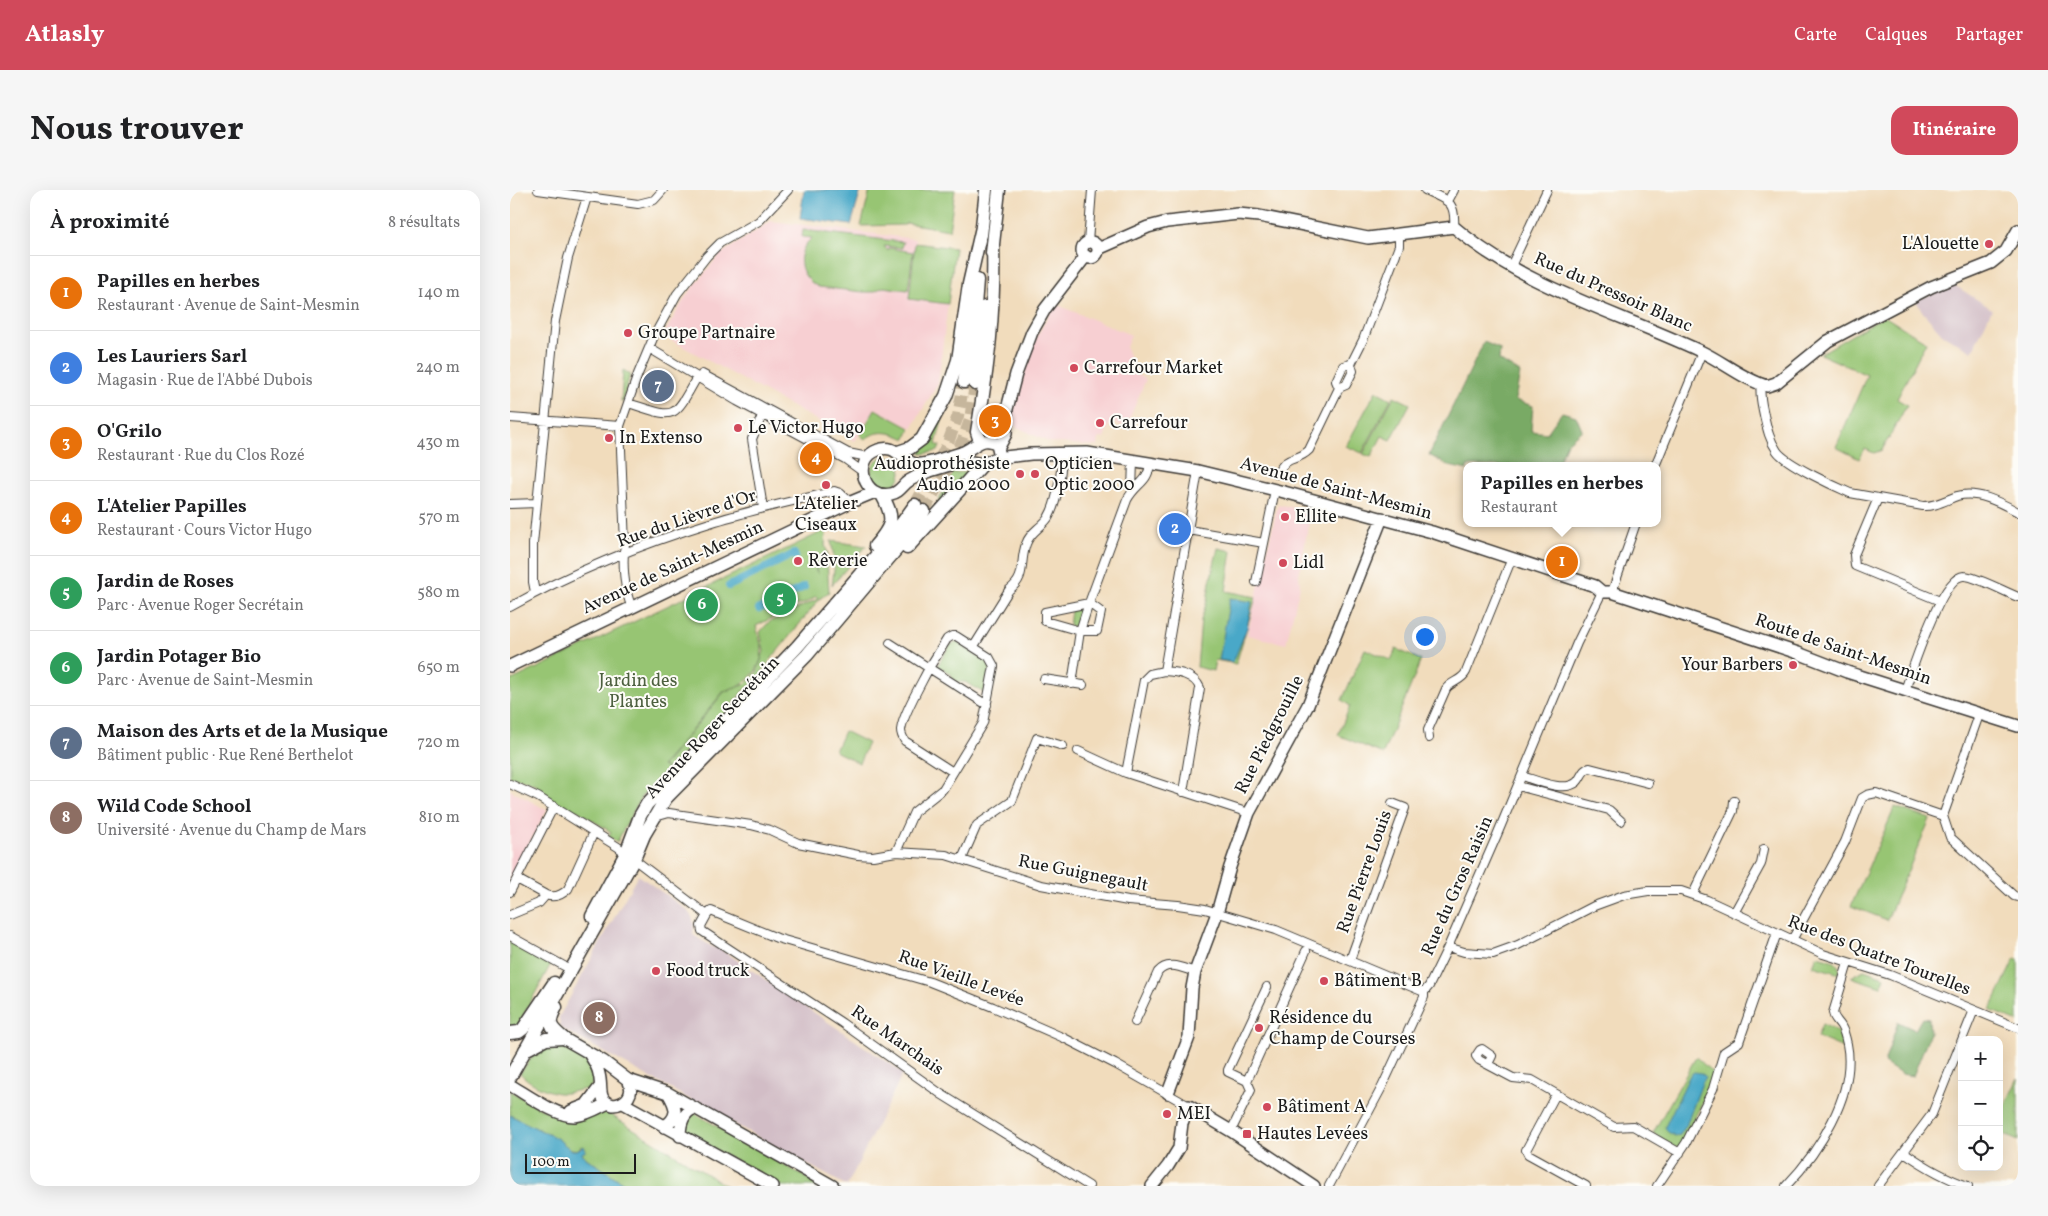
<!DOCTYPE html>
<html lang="fr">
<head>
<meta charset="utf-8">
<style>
  :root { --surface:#fff; --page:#f6f6f6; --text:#202124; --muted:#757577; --line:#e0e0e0; --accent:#d1495b }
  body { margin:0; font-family:Vollkorn,serif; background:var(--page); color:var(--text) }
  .controls { position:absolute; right:15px; bottom:15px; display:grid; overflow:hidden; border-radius:10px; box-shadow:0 5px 20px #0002 }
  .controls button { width:45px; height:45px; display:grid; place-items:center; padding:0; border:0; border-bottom:1px solid var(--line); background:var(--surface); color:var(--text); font:25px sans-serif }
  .scale { position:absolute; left:15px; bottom:12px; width:111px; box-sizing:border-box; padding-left:5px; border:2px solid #1c1c1c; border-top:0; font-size:14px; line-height:18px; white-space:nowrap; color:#1c1c1c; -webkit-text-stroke:4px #fdfcf7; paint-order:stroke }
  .you { position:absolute; left:914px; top:446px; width:18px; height:18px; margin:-12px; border:4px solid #fff; border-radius:50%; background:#1a73e8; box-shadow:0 0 0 8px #1a73e833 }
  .badge { display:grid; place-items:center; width:32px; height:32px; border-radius:50%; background:var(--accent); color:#fff; font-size:16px; font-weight:700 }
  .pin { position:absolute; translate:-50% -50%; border:2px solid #fff; box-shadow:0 1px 5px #0006 }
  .popup { position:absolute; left:953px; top:272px; width:198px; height:65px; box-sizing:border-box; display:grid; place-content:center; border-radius:10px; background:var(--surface); filter:drop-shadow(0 1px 4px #0005); font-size:16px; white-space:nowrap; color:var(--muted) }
  .popup b { font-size:19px; color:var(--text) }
  .popup::after { content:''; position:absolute; left:50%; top:100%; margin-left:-10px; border:10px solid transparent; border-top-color:var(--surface) }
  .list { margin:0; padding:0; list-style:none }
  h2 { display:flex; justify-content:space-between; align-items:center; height:65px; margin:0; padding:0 20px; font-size:21px }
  h2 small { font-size:16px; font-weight:400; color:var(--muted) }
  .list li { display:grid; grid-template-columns:32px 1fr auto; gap:15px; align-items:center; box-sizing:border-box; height:75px; padding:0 20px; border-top:1px solid var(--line) }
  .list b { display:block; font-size:19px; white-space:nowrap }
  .list p { margin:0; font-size:16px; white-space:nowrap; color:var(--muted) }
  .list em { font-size:16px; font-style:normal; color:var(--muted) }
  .icon { flex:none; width:28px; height:28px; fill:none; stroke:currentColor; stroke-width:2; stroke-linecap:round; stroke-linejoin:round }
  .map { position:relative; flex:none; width:1508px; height:996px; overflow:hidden; border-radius:15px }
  header { display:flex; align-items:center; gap:30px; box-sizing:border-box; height:70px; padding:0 25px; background:var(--accent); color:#fff }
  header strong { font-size:24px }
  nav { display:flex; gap:28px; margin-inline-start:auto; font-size:18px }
  .intro { display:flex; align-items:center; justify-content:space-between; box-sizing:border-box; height:120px; padding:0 30px }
  h1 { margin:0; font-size:35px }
  .button { padding:12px 22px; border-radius:15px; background:var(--accent); color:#fff; font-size:18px; font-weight:700 }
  main { display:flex; gap:30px; padding:0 30px }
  aside { flex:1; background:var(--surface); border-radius:15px; box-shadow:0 5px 20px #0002 }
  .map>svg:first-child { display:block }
  .built { fill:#f7cfd2 }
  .industrial { fill:#d2bdc6 }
  .green { fill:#97c573; stroke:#5a7048 }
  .forest { fill:#79aa65; stroke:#4a6340 }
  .water { fill:#49a8c8; stroke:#326272 }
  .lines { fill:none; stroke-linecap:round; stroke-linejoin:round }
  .canal { stroke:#49a8c8; stroke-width:8 }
  .primary-tunnel { stroke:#c6b69c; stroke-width:12; stroke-dasharray:12 6; stroke-linecap:butt }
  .street-casing { stroke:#3c3934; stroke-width:10 }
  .secondary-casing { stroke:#3c3934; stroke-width:14 }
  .primary-casing { stroke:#3c3934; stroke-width:15 }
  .street { stroke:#fff; stroke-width:8 }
  .secondary { stroke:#fff; stroke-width:11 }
  .primary { stroke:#fff; stroke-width:12 }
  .secondary-bridge-casing { stroke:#3c3934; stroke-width:14; stroke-linecap:butt }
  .secondary-bridge { stroke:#fff; stroke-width:11 }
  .poi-dot { fill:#d1495b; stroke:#fdfcf7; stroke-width:2 }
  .labels { text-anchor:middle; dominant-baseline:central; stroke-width:4; stroke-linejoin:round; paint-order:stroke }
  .poi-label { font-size:18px; fill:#1c1c1c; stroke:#fdfcf7; text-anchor:start }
  .street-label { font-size:18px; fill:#1c1c1c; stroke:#fdfcf7 }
  .park-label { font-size:18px; fill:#4d603f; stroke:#fdfcf7 }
</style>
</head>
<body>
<header>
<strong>Atlasly</strong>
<nav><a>Carte</a><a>Calques</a><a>Partager</a></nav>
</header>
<div class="intro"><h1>Nous trouver</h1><a class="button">Itinéraire</a></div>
<main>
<aside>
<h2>À proximité<small>8 résultats</small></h2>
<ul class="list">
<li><span class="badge" style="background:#e8710a">1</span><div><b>Papilles en herbes</b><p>Restaurant · Avenue de Saint-Mesmin</p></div><em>140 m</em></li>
<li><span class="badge" style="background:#3f7fe0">2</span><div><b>Les Lauriers Sarl</b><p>Magasin · Rue de l'Abbé Dubois</p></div><em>240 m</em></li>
<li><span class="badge" style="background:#e8710a">3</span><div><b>O'Grilo</b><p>Restaurant · Rue du Clos Rozé</p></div><em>430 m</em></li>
<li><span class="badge" style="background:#e8710a">4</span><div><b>L'Atelier Papilles</b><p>Restaurant · Cours Victor Hugo</p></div><em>570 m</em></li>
<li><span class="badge" style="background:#2e9e5b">5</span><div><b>Jardin de Roses</b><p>Parc · Avenue Roger Secrétain</p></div><em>580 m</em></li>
<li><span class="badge" style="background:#2e9e5b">6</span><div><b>Jardin Potager Bio</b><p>Parc · Avenue de Saint-Mesmin</p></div><em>650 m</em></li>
<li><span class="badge" style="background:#5c6f8a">7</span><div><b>Maison des Arts et de la Musique</b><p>Bâtiment public · Rue René Berthelot</p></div><em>720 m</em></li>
<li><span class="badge" style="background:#8d6e63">8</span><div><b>Wild Code School</b><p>Université · Avenue du Champ de Mars</p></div><em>810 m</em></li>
</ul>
</aside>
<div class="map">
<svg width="1508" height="996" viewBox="0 0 1508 996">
  <rect width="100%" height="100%" fill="#fdfcf7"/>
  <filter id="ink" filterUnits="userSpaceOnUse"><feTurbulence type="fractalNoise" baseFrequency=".02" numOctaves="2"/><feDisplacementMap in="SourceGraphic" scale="10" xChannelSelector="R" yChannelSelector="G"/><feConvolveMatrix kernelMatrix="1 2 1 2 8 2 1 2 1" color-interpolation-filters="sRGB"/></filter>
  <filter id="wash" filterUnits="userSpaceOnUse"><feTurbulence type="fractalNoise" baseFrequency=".0096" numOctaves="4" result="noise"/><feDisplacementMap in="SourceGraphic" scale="20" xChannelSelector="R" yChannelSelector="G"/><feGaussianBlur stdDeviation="1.12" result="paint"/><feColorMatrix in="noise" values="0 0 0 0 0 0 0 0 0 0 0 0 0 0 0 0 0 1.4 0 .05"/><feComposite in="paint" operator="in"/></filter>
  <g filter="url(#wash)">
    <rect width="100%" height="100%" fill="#f1dcbc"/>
    <path class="built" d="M261,31L406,49V53L445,58L428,193L402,238L365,218L345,251L157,148L155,142L176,106L209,65Z
      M545,114L621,145L616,157L625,184L636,189L616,237L601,232L594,248H589L588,256L539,252L503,235L502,220L524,151Z
      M768,314L801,322L789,384L790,396L776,454L737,445Z
      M0,600L37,620L0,691Z"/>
    <path class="industrial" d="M1444,95L1482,119L1462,162L1432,144L1411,120L1406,110Z
      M128,685L177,720L182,727L184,734L183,745L204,758L206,756L393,883L337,996L56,841L50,836L49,827Z"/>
    <path class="green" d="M360,0H445L439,40L396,33L395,35L351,36Z
      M293,40L393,52L392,58L374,56L378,61L379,58L403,62L398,100L373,97L363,102H353L309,97C288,87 284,63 302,48L292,47Z
      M405,53L445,58L438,114L399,109Z
      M1374,126L1416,152L1387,209L1397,215L1372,260L1364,263L1355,259L1349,269L1326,257L1357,185L1310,164Z
      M113,180L120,184L113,212L111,211Z
      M866,201L881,209L852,263L836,256Z
      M884,206L900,214L881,250L872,246L861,267L853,264Z
      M435,218L426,254L430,256L428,261L412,264L410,260Z
      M365,219L400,238L396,249C381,242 369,239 355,249L350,245Z
      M361 282a15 15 0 1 1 30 0a15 15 0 1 1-30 0Z
      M458,282L431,313L426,316L442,283Z
      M316,340L315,355L318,365L313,373L305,379L308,384L306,379L317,369L319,402L308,410V411L258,473L247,490L233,501L209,530L158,579L153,576L214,502L234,495L247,482L254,461L250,442L259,432L308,409L306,406C302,410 292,415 287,415L246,436L252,458L251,470L245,482L233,494L214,501L152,576L158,580L131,607L107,652L98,646L101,642L66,620L63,625L26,603V594L0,587V491Z
      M321,351L356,356L322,395L325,373Z
      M708,358L722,361L716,401L746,407L726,474L705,470L703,481L687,477L691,430L697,411L700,392Z
      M571,419L573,422L567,437L559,436L561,420Z
      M447,452L473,470H477L481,475L474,503L455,492H446L441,488L442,485L432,478H426L440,455Z
      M855,459L881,470L886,459L911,470L873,564L828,545L840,516L832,510Z
      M334,541L358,553L349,573L325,561Z
      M1385,617L1420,629L1377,730L1341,716Z
      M0,751L42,772L7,837L0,838Z
      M1307,766C1318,769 1330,770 1330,784L1303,776Z
      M1505,768L1508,769V832L1480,820Z
      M1354,780L1374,787L1371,797L1341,787Z
      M1312,834C1325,840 1332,842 1333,858L1307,847Z
      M45,854C59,857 83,867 84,884C84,889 81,896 80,900C71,898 65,902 56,903C43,905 19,894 10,883L29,858Z
      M1186,867L1204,884L1199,899L1170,957L1166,958L1143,943Z
      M1508,888V951L1489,942V929Z
      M0,901L45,926H81L96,922L216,996H118L76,968L72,963L74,961L71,956L67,960L57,958L48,949L0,925Z
      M184,923L311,996H272L174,943L177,933Z"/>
    <path class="forest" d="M974,152L990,159L989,170L1010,183L1005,210L1023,216L1021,241L1037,243L1052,222L1066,226L1072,240L1057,253L1047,276H957V280L939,276L919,265Z
      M1412,828L1419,829L1420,843L1403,886L1391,884L1374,873L1388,832L1405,840Z"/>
    <path class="water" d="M294,0H351L341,35L290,28Z
      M720,408L742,412L737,438L724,470L722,472L709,470Z
      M1184,882L1191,883L1196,887L1192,893L1176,936L1170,945L1165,946L1158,942L1155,937L1180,885Z
      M0,925L48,949L61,960H67L74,956L76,961L72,963L76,968L118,996H0Z"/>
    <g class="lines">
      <path class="canal" d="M219,396L284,364L285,366
        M249,419L294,397"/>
    </g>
  </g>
  <g filter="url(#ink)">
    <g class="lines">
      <path class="primary-tunnel" d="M405,315L437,255L448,226L454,192
        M414,321L453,250L460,230L465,194"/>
      <defs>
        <path id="street" d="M28,0L128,14L144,10L153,0
          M915,0C937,11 946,10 944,37
          M938,11L944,0
          M578,52L582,0
          M1001,76L1037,0
          M139,158L227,211L335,269L353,282
          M192,184L338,263L358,267
          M1251,194C1249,205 1252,215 1254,225C1257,238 1259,249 1267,261C1276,274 1324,296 1340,303L1413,316C1424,317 1436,310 1447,306C1468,300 1491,313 1508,322
          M829,198L826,191L833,176L841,174
          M118,213C166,228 162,232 187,187
          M0,228L110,236
          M1145,276L1192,162
          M767,284C778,263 786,273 799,260L829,198L836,195L843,181L841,174L853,150L889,56V46
          M622,301L623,270
          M1368,308L1344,365L1345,376L1430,411
          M0,314L27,313
          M253,318L242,249L254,221
          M679,340L754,353
          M746,392L765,300
          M25,402L23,392V354L45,131L58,68L77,7
          M1102,402L1126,333
          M579,413L591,422L587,441H570L535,431V422Z
          M0,417C62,382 138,352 206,331C245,319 285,311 324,301L330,303L340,312
          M122,417C114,402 112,371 115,354L110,236L128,184L144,146L167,104L197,66L210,53L249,31L278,0
          M380,453L419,478L437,449L442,446H446L479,467L484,476L473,533L433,599L404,622L386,662
          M464,456L499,400C517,387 509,373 516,354C520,342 531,338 538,328C548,312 551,281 553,263
          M534,489L573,495
          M562,494L570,441L579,413L617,310C626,293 638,293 640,274
          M1395,500C1402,481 1432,385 1454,386C1466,386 1495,402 1508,407
          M1469,525L1433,626L1440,647L1504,706L1508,707
          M919,548L918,540L936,499C941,491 952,491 956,482L1002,368
          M568,561L616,583L739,623
          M443,582L395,551C393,548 391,545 391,540C393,524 411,494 419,478L477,515
          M616,583L634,490L640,484L654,481
          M1012,586C1026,590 1054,603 1067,592C1072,587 1072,579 1080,578L1138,593
          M0,594L28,607L108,657L197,725
          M1008,596L1099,620L1111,631
          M673,602L690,498C684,484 668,482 654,481L688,281
          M145,627L159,623L241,635L260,640L288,653L348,665L363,666L386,662L436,665L531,695L618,711L668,715L695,719L766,740L914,802
          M452,669L467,635L502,611L527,548L553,556
          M0,702L44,616
          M1183,704L1223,621L1224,611
          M36,705C44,708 52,705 58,699L84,642
          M1224,723L1251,674L1254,659
          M0,725L29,713L36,705L7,689
          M197,725L201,721L267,748L420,792L483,817L554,848L605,874L679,916
          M197,725L191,736L192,741L332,833L431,904L579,996
          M0,746L54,776
          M1282,750L1335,652L1352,608L1357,605L1366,603L1433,626
          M938,757L954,762L983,764L1008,755L1084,716L1114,705L1138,701H1171L1197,710L1313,764L1380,785L1508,838
          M840,770L895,618L882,613
          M625,832L648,782C658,770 672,778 685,782
          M978,874L982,866L972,859L970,860L966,866L969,870L1003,888L1022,890L1104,937L1123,936L1170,963
          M737,891L718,882V880L757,797
          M1046,904L1016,960L1018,964L1076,996
          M721,941L741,900L737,891L796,761
          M1394,962C1414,976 1434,988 1458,996
          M819,996L872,897L914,807V802L919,796L938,757L987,645L1067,453L1092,402
          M1147,996L1176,953L1203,899L1214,862L1229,852L1267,743
          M1276,996C1308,963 1347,903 1337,854C1336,849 1334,841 1331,836C1328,831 1324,829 1323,823L1338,773
          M1368,996L1422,924L1464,820"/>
        <path id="secondary" d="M572 60a8 8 0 1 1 16 0a8 8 0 1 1-16 0Z
          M588,59L638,37L657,32L728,24L749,26L858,48L944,37C1015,98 1107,122 1190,161C1212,171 1234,190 1257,196L1266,193L1318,151L1421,97L1481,73L1496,61L1508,40
          M489,257L496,244L497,219L506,184L522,142L535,119L576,66
          M451,263C464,259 472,244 487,254L489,262
          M446,273L461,272L473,274L486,268L521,264L577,263L688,281L774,302L922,342L1085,396L1092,402H1102L1288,463L1337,482L1508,536
          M420,281C412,284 402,288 396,293C391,298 388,303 381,304C353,310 342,269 368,260C386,253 391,271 406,274C412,275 418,273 425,271
          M0,476L341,312L365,302
          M53,848L93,871L118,890L158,903L323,996
          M80,865C84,871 88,877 89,884C93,898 86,910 103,915C117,914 125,903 118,890
          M0,895C16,904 47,927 65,926C77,925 88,918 98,913
          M658,903L679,847L682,798L685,782L707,723L720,677L739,623L798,515L872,328
          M113,913L263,996
          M61,921L76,915L89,898
          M154,937C169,926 167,918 158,903
          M170,946C170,934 173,922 185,918
          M642,996L658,976L669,958L672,933L679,916L721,941L804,996"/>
        <path id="primary" d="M471,45L476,0
          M482,63L489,0
          M454,192L462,155L467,90
          M465,194L475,117
          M470,251L467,242C478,177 485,121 483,55
          M388,262L400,258L412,249L436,206L448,170L459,94L472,37
          M365,356C383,335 385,329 372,305
          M397,358L473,274
          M82,726L116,663L130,626L137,614L287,457L379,351L405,315
          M46,817C37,834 40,837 53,848
          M0,843L9,842L13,839L44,793
          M15,860L36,849L53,848
          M0,887L124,669L134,645L156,608L297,465L396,348L414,321"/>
      </defs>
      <use href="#street" class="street-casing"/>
      <use href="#secondary" class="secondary-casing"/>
      <use href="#primary" class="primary-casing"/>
      <use href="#street" class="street"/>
      <use href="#secondary" class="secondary"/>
      <use href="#primary" class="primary"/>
      <defs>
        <path id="secondary-bridge" d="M425,271L451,263
          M420,281L446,273"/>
      </defs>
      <use href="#secondary-bridge" class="secondary-bridge-casing"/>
      <use href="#secondary-bridge" class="secondary-bridge"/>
    </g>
  </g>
  <g class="poi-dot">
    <circle cx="1479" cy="54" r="5"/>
    <circle cx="118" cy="143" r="5"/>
    <circle cx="564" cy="178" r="5"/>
    <circle cx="590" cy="233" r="5"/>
    <circle cx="228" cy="238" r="5"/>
    <circle cx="99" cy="248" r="5"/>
    <circle cx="510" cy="284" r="5"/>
    <circle cx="525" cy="284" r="5"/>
    <circle cx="316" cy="295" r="5"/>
    <circle cx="775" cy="327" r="5"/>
    <circle cx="288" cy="371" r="5"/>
    <circle cx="773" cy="373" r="5"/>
    <circle cx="1283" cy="475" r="5"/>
    <circle cx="146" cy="781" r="5"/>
    <circle cx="814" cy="791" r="5"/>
    <circle cx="749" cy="838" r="5"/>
    <circle cx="757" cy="917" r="5"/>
    <circle cx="657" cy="924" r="5"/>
    <rect x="732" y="939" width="10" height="10" rx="2.5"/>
  </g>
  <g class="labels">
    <g class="poi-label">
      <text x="1469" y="54" text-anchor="end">L'Alouette</text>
      <text x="128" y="143">Groupe Partnaire</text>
      <text x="574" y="178">Carrefour Market</text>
      <text x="600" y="233">Carrefour</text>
      <text x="238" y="238">Le Victor Hugo</text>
      <text x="109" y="248">In Extenso</text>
      <text x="500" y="274" text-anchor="end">Audioprothésiste<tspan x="500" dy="21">Audio 2000</tspan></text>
      <text x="535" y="274">Opticien<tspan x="535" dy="21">Optic 2000</tspan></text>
      <text x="316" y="314" text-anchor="middle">L'Atelier<tspan x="316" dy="21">Ciseaux</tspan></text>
      <text x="785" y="327">Ellite</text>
      <text x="298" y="371">Rêverie</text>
      <text x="783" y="373">Lidl</text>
      <text x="1273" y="475" text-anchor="end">Your Barbers</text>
      <text x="156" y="781">Food truck</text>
      <text x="824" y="791">Bâtiment B</text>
      <text x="759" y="828">Résidence du<tspan x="759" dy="21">Champ de Courses</tspan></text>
      <text x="767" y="917">Bâtiment A</text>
      <text x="667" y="924">MEI</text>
      <text x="747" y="944">Hautes Levées</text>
    </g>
    <g class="street-label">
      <text transform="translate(1103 103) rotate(24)">Rue du Pressoir Blanc</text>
      <text transform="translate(826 299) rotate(15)">Avenue de Saint-Mesmin</text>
      <text transform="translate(177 329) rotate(-19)">Rue du Lièvre d'Or</text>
      <text transform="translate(163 378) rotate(-25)">Avenue de Saint-Mesmin</text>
      <text transform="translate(1333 460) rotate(19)">Route de Saint-Mesmin</text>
      <text transform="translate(203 538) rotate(-47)">Avenue Roger Secrétain</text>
      <text transform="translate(760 545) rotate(-63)">Rue Piedgrouille</text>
      <text transform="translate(855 682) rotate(-70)">Rue Pierre Louis</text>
      <text transform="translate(573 684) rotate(11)">Rue Guignegault</text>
      <text transform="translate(948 696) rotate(-66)">Rue du Gros Raisin</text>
      <text transform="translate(1369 766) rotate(21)">Rue des Quatre Tourelles</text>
      <text transform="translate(451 789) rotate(20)">Rue Vieille Levée</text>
      <text transform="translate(387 851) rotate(35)">Rue Marchais</text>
    </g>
    <g class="park-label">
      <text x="128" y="491">Jardin des<tspan x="128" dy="21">Plantes</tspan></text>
    </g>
  </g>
</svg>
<div class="controls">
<button>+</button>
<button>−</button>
<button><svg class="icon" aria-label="locate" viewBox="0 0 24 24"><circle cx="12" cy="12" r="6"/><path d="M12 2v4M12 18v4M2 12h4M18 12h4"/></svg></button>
</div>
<div class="scale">100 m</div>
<div class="you"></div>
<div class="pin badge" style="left:1052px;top:372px;background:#e8710a">1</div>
<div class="popup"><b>Papilles en herbes</b>Restaurant</div>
<div class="pin badge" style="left:665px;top:339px;background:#3f7fe0">2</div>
<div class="pin badge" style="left:485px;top:231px;background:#e8710a">3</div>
<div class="pin badge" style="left:306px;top:268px;background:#e8710a">4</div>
<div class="pin badge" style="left:270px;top:409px;background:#2e9e5b">5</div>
<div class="pin badge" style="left:192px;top:415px;background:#2e9e5b">6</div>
<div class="pin badge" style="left:148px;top:196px;background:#5c6f8a">7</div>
<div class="pin badge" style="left:89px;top:828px;background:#8d6e63">8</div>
</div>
</main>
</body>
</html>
